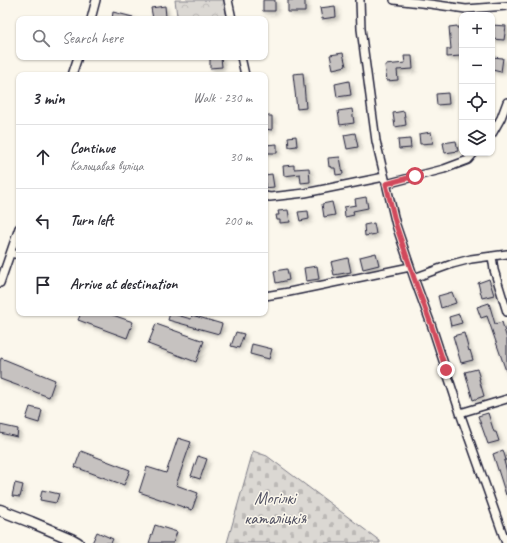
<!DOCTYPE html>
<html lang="en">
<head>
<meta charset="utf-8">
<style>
  :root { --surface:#fff; --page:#f7f7f7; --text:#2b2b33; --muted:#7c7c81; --line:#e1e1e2 }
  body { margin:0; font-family:Caveat,sans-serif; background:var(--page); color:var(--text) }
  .controls { position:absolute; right:12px; top:12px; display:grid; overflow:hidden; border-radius:8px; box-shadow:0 1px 3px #0004 }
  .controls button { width:36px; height:36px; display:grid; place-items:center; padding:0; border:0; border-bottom:1px solid var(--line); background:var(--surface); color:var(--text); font:20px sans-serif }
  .stop { position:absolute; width:12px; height:12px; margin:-9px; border:3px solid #d1495b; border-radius:50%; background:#fff }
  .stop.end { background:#d1495b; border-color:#fff; box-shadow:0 1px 4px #0008 }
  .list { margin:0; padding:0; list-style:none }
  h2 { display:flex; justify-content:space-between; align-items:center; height:52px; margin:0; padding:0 16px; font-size:17px }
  h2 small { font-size:13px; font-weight:400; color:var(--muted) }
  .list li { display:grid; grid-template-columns:26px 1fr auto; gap:12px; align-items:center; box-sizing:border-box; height:64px; padding:0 16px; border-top:1px solid var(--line) }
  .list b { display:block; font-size:15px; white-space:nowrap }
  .list p { margin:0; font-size:13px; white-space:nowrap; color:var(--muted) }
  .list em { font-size:13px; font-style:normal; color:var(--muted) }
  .icon { flex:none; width:22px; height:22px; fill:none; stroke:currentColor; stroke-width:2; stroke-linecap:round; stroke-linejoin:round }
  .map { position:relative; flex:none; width:507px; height:543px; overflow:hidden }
  .search { position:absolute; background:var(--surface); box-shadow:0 1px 3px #0004; left:16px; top:16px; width:252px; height:44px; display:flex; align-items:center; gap:10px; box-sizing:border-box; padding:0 14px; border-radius:8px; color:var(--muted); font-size:15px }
  .panel { position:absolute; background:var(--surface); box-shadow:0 1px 3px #0004; left:16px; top:72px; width:252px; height:244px; border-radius:8px }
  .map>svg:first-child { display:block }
  .forest { fill:url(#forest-crowns); stroke:#7e7d87 }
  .cemetery { fill:url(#cemetery-stones); stroke:#7e7d87 }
  .building { fill:#c6c2c0; stroke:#22223b; filter:url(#shadow) }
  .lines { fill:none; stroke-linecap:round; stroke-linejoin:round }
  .minor-casing { stroke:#22223b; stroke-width:10 }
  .highway-casing { stroke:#22223b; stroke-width:13 }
  .minor { stroke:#fbf7ec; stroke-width:7 }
  .highway { stroke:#fbf7ec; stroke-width:10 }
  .route { stroke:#d1495b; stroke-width:5 }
  .labels { text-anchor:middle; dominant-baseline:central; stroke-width:3; stroke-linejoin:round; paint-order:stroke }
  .park-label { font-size:17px; fill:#505061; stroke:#fbf7ec }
</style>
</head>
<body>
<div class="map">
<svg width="507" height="543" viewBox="0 0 507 543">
  <defs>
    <pattern id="forest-crowns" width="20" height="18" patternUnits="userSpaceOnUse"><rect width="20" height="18" fill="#dbd8d3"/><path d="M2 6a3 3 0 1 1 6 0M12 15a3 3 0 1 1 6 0" fill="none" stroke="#bcb9b6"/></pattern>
    <pattern id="cemetery-stones" width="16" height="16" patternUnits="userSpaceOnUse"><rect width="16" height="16" fill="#dbd8d3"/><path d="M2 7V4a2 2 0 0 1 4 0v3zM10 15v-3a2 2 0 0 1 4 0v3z" fill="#bcb9b6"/></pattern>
    <filter id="shadow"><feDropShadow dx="2.5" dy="2.5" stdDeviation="2" flood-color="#0004"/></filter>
  </defs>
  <rect width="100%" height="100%" fill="#fbf7ec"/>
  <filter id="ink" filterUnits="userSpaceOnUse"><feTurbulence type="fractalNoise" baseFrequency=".025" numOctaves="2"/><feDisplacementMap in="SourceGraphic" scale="8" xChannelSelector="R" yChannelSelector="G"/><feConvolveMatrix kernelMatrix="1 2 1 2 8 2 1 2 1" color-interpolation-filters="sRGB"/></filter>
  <g filter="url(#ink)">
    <path class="forest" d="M175,0H224L227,19H175L177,16Z"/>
    <path class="cemetery" d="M253,451L267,456L380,541V543H227Z"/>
    <path class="building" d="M263,0H275V11H263Z
      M288,0H305V12H288Z
      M165,6L166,17L153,19L151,8Z
      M335,6L336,17L322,19L320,8Z
      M113,12L133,17L132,19H112Z
      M492,25L506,26L504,40L492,39Z
      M457,26V28H461V31H462V41H460L461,56L447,57V49H451L449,27Z
      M343,53L346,66L333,69L330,55Z
      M404,56H412L413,69L397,70L398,80L387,81L385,65L405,63Z
      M210,57H221L222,67L210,68Z
      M492,57L503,58L501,72L492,70Z
      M303,73L306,108L297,109L293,74Z
      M349,81L351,95L337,97L335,84Z
      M448,93L449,104L437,105L436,94Z
      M352,109L354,123L340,125L338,111Z
      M404,111L406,125L395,127L393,113Z
      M265,116H272V130L265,129Z
      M431,132L433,143L420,144L419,134Z
      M355,133L358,147L347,149L344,135Z
      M296,136L297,146L289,147L288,137Z
      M410,139L411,148L399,149L398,140Z
      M456,141L458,151L445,153L443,143Z
      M277,144V153H265V145Z
      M340,157L343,174L336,175L335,168H332L331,166L329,167L328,158Z
      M294,165V169L309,168L310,182L301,183L300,174L284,176L283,166Z
      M272,174L274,187L265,188V175Z
      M366,197L368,208L353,211L354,215L345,217L344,207L356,205L355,199Z
      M332,202L335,215L324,217L322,204Z
      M288,210L290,222L280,223V220H277L276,215H279L278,211Z
      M308,211L309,219L300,221L298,212Z
      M374,223L376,234L365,236L364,225Z
      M376,253L379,265L363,269L360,257Z
      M348,258L351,272L334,275L331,262Z
      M317,266L319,279L306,281L304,268Z
      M287,269L289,280L276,283L274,271Z
      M489,279L494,295L482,298L478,283Z
      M452,292L456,303L441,308L438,296Z
      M489,303L495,324L502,322L507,339V370L506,371L487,316L481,318L477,307Z
      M81,313H107L133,322L127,338L78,320Z
      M170,313L191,319L192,315L222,324L219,334L168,320Z
      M459,314L462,323L451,326L449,317Z
      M156,324L204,341L196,362L148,344Z
      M236,332L244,334L239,348L231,346Z
      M464,333L469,351L470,350L473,360L461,363L453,336Z
      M252,344L272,349L269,359L250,354Z
      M1,358L55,380L49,397L0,379V362Z
      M477,369L480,379H479L484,396L473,400L465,372Z
      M30,407L42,410L39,423L26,419Z
      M488,413L494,432H496L499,441L488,444L478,416Z
      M0,425L18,429L17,437L0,433Z
      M178,438L191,442L176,485L198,493L192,510L139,492L147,467L166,473Z
      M503,450L506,460L504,461L507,472V495H506L493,454Z
      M81,451L130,470L124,485L75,467Z
      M198,456L207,459L200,479L191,476Z
      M15,483L23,485L20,497L12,496Z
      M42,490L59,494L56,503L40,500Z
      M155,525L177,532L173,543H149Z
      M97,532L113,539L111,543H92Z"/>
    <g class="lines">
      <defs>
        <path id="minor" d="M228,0L232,19
          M360,0L361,29L376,141L396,225L414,278L432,327L460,413L506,543
          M394,0L430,4L466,9L507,6
          M91,19L96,0
          M241,57L245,75
          M72,75L78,57
          M492,134L501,118L507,102
          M386,184L444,169L468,160L474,153
          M265,196L270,197L305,193L384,177
          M11,253L19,255
          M492,256L494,270L507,312
          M414,278L452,264L471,259L507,254
          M0,283L19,228
          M265,296L289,292L410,267
          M460,413L507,399"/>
        <path id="highway" d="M0,510L31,522L71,539L78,543"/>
      </defs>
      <use href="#minor" class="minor-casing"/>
      <use href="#highway" class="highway-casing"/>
      <use href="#minor" class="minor"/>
      <use href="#highway" class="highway"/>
    </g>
  </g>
  <g class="lines" filter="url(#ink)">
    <path class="route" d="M415,176L386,184L396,225L414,278L432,327L446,370"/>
  </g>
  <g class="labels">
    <g class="park-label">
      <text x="275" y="498">Могілкі<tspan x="275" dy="20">каталіцкія</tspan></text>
    </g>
  </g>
</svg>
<div class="controls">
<button>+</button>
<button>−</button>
<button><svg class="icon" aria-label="locate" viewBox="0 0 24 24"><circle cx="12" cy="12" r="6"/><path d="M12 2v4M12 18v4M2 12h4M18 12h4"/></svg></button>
<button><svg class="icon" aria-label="layers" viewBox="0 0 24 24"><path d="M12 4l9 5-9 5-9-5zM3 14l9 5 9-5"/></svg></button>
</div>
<div class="stop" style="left:415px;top:176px"></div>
<div class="stop end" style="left:446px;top:370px"></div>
<div class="search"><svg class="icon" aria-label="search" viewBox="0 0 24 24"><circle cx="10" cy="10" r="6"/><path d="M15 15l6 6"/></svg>Search here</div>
<section class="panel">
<h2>3 min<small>Walk · 230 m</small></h2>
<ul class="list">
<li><svg class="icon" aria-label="ahead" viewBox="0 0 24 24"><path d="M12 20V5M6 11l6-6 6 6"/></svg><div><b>Continue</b><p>Кальцавая вуліца</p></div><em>30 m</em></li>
<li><svg class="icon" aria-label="left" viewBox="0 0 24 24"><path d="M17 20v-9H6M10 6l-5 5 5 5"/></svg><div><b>Turn left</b></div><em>200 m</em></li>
<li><svg class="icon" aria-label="arrive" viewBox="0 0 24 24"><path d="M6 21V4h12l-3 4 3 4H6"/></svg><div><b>Arrive at destination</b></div></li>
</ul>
</section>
</div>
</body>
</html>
